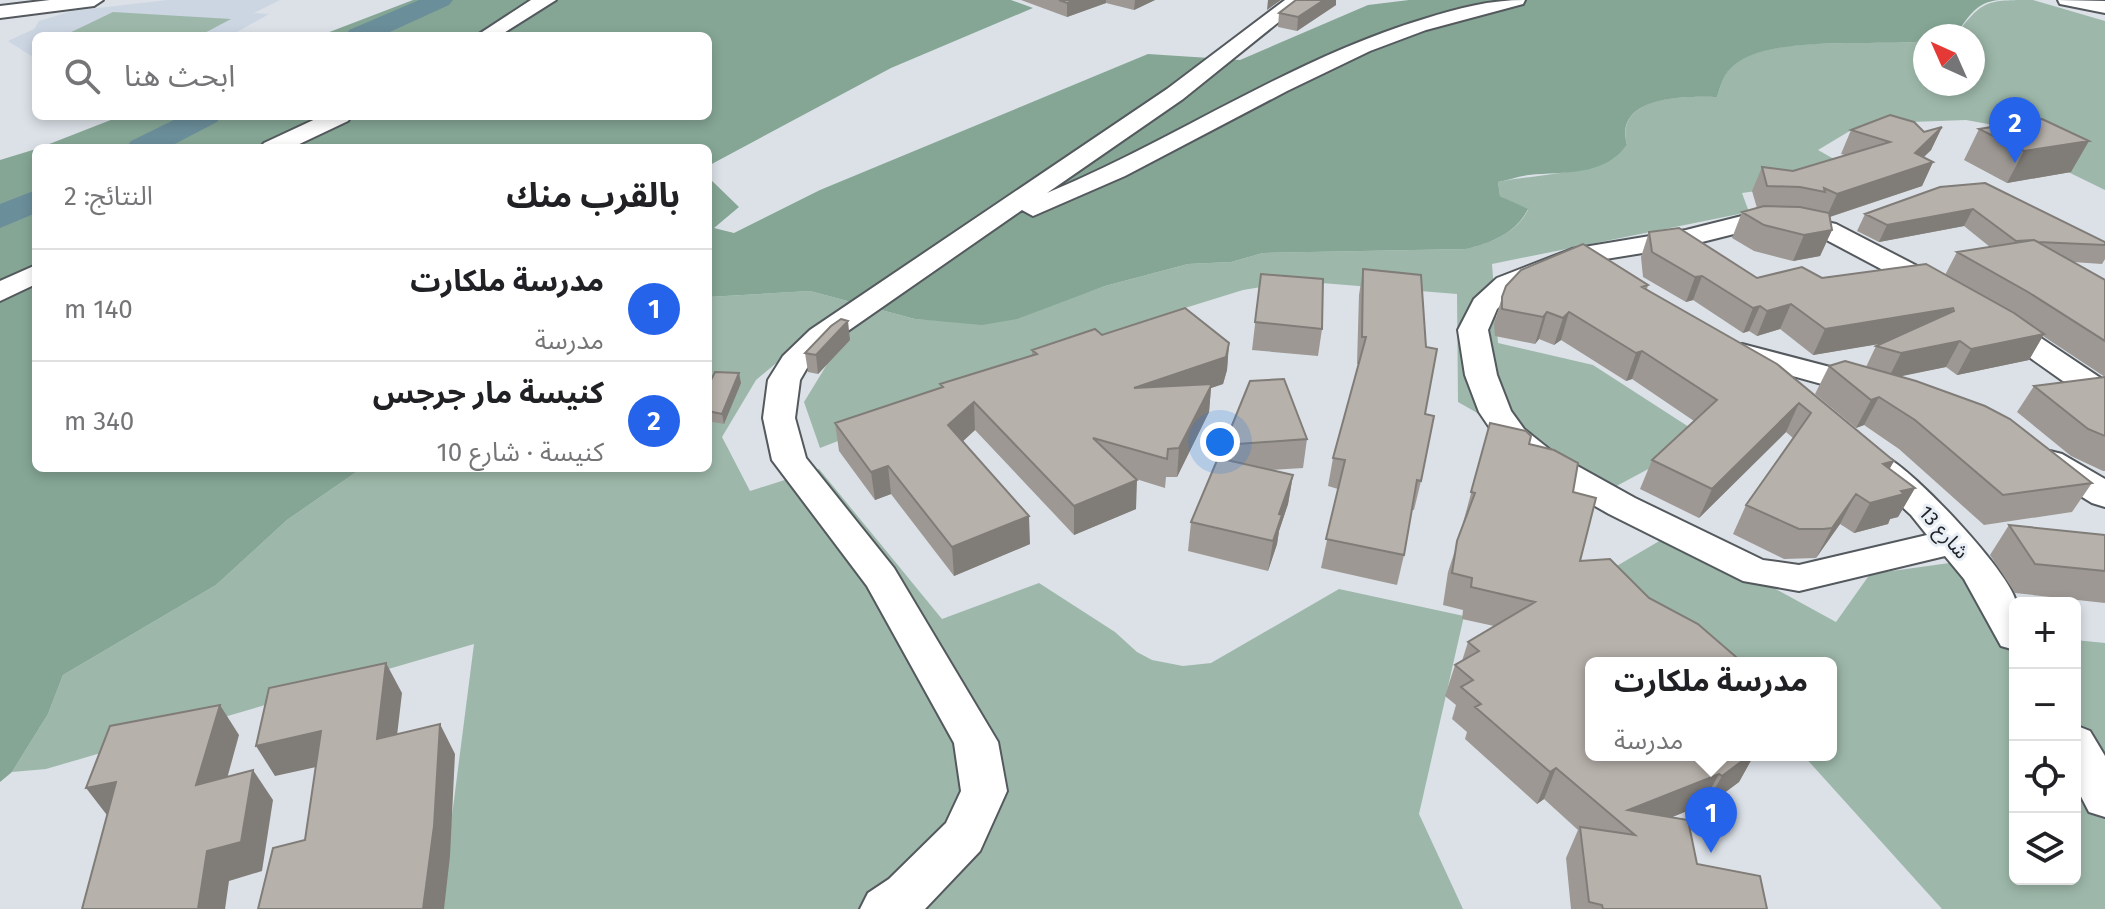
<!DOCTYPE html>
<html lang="ar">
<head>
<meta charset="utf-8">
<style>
  :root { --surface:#fff; --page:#f6f6f6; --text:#202124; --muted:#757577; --line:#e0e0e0; --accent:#2563eb }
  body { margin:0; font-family:"Fira Sans","Noto Sans Arabic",sans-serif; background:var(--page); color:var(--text); direction:rtl }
  .controls { position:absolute; right:24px; bottom:24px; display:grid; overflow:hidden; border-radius:12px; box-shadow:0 4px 12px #0003 }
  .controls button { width:72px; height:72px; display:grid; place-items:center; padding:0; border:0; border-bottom:2px solid var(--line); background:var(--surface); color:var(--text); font:40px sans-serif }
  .compass { position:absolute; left:1913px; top:24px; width:72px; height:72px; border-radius:50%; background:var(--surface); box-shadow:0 4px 12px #0003; rotate:315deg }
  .you { position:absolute; left:1220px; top:442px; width:28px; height:28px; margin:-20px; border:6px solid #fff; border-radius:50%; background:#1a73e8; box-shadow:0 0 0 12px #1a73e833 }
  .badge { display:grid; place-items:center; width:52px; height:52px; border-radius:50%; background:var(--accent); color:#fff; font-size:26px; font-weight:700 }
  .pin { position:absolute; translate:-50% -66px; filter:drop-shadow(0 2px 4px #0008) }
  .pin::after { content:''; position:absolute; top:42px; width:28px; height:24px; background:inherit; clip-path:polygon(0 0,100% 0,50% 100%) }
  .popup { position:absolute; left:1585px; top:657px; width:252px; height:104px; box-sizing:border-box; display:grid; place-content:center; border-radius:12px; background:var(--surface); filter:drop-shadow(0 2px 6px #0005); font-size:26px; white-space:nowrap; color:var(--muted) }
  .popup b { font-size:30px; color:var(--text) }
  .popup::after { content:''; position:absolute; left:50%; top:100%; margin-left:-16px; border:16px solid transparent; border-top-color:var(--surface) }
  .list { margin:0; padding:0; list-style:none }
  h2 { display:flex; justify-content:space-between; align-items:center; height:104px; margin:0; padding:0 32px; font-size:34px }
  h2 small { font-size:26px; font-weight:400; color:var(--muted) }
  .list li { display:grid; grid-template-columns:52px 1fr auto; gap:24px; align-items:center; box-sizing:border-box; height:112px; padding:0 32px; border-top:2px solid var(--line) }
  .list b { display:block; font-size:30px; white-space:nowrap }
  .list p { margin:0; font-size:26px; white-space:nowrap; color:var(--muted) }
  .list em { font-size:26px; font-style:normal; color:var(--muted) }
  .icon { flex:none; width:44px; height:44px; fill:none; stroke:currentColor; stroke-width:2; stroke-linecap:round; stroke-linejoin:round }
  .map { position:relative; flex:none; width:2105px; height:909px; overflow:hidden; direction:ltr }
  .search { position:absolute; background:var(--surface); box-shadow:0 4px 12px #0003; left:32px; top:32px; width:680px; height:88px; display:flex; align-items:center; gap:20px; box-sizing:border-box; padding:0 28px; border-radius:12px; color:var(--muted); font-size:30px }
  .panel { position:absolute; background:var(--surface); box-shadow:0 4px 12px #0003; left:32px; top:144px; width:680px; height:328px; border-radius:12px; direction:rtl }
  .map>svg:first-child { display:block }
  .built { fill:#ccd6e3 }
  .green { fill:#9db8aa }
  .forest { fill:#85a695 }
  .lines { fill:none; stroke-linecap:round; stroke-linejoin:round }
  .river { fill:#6b8e9b; fill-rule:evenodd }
  .minor-casing { stroke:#54595e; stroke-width:4 }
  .minor { fill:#fff; fill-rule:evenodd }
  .wall { fill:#9d9893 }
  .shaded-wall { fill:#807c78 }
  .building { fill:#b7b1ab; stroke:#807c78; stroke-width:2 }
  .labels { text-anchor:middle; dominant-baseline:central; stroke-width:6; stroke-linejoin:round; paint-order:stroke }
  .street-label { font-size:20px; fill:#212326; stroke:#e8eef5 }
</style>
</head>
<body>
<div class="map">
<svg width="2105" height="909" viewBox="0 0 2105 909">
  <rect width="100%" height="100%" fill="#dbe1e7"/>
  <path class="built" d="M167,0H280L254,13L269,14L230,36H36V59L8,41L34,29L39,21L72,11Z"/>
  <path class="green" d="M2033,0L2105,21V190L2066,171L1999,126L1966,120L1911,122L1853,129L1818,150L1864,176L1742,193L1749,212L1492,264L1498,343L1593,365L1706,438L1611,489L1458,402L1457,294L1297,281L1243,290L1156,317L820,448L804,402L853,322L829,319L756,380L722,437L750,491L819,469L942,619L1039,583L1115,632L1137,652L1152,660L1183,666L1211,663L1339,589L1464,616L1419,814L1463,909H440L474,644L46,769L12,772L48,714L63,675L216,585L287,520L362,468H708V297L810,291L915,319L947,321L1049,306L1105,286L1188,264L1231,262L1263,253L1466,249C1491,243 1516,233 1528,210L1500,196L1498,182C1534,174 1604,175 1627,145C1614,94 1687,96 1717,97C1720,88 1723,76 1730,68C1761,33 1879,47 1925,41V84H1973V36H1955C1983,0 1985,0 2033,0Z
    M113,12L231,19L199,36H63Z
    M1673,533L1836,622L1870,574L1964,561L2015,610V879H2075V640L2105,643V909H1942L1803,755H1831V663H1706L1603,574Z"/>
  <path class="forest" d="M413,0H1011L1033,8L891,68L708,166V148H39L121,116H708V36H319Z
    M1409,0H1999C1975,2 1967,19 1955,36H1925V41C1879,47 1761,33 1730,69C1723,76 1720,88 1717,97C1687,96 1613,95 1627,145C1603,177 1565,171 1529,175C1519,176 1508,180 1498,182L1500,196L1528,209C1516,233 1491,243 1466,249L1263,253L1231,262L1188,264L1105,286L1017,319L982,325L915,319L810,291L708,297V177L739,207L714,228L734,233L820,190L1148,54L1240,60L1368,5Z
    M36,149V468H362L287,520L216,585L63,675L48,714L12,772L0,782V160Z"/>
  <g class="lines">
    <path class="river" d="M419,0H453L449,5L381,36H346L349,30Z
      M182,116H221L217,122L167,148H126L131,141Z
      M36,190V213L0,228V204Z"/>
    <defs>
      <path id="minor" d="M50,0H103L94,6L0,18V6Z
        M531,0H556L499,36H476Z
        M1285,0H1306L1183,99L1047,193C1175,140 1291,59 1424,19C1458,8 1490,0 1525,0L1523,4L1426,30L1370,51L1287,91L1125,176L1033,216L1022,210L832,342L807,368L800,380L795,418L806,458L894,568L998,742L1007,791L980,851L925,909H860L868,893L889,879L946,823L961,791L954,743L867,586L772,460L763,418L768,380L783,356L810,330L1167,89Z
        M2058,0L2105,1V13L2060,4Z
        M322,116H351L348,121L291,148H260L264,143Z
        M1754,213L1790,214L1836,224L1952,284L1956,290L1952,296L1942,299L1932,296L1819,236L1790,230L1754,229L1686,246L1587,262L1553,274L1517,290L1497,309L1488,330L1497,375L1511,411L1524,429L1554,453L1635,498L1763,560L1799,565L1927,535L1911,515L1857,465L1862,457C1870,455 1877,453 1886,457C1914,471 2010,572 2016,602C2018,613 2015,636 2015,650L2001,646L1964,579L1945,556L1799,591L1743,581L1609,514L1530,469L1500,443L1479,412L1465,375L1458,330L1474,299L1497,278L1572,249L1686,230Z
        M36,265V284L0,301V281Z
        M1998,313L2008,316L2105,381V406L2094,403L1988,328L1983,322L1988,316Z
        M1742,344L1880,380L1885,387L1880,394L1869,397L1731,359L1727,353L1731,347Z
        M2050,451L2062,454L2105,479V507L2092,503L2038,470L2033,462L2038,454Z
        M2075,725L2090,731L2105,756V817L2089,812L2075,785Z"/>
    </defs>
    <use href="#minor" class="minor-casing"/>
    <use href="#minor" class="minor"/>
  </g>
  <path class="wall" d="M1021,0H1155L1134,10L1106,3L1067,17Z
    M1336,5L1297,31L1278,27L1279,13Z
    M1942,127L1931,150L1924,157L1933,162L1922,186L1830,217L1832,230L1820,256L1793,261L1754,251L1732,238L1742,212L1757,208L1752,191L1762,167L1793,171L1845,155L1841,154L1851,130L1924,132Z
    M1979,129L2071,172L2007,183L1964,160Z
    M1940,187L2105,242V259L2102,264L2073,262L2105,280V377L2043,336L2029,360L1957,375L1946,367L1899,376L2092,483L2072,512L1984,525L1899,449L1864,425L1856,428L1815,394L1829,366L1866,367L1876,346L1883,343L1813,355L1780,329L1757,336L1749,331L1743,333L1693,300L1686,302L1643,277L1641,257L1649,232L1757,278H1822L1945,275L1957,252L1990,247L1964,226L1879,242L1857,231L1865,214Z
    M1363,269L1425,414L1421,481L1414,510H1412L1404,555L1397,585L1321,568L1338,489L1328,486L1333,458L1359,364H1357L1359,295Z
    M1261,274L1322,329L1318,356L1252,350Z
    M1648,285L1647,289L1894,461L1889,469L1915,488L1898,517L1890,519L1888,524L1854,533L1840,524L1816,558L1784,559L1733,534L1746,505L1793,438L1786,432L1699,518L1640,489L1652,460L1694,421L1632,379L1626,381L1561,340L1554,345L1539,339L1535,344L1495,336L1494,324L1502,297Z
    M1102,335L1229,343L1227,370L1223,384L1211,388L1209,412L1177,477H1166L1165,488L1136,479V509L1074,535L975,430L963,441L1030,544L954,576L891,494L875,500L839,451L835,423L941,387L940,384L1032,356V350Z
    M850,340L818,374L808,372L805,353Z
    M2105,377V471H2103L2071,456L2017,412L2034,386Z
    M741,383L724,424L708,421V386Z
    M1490,423L1529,444L1573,492L1591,663L1754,755L1739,782L1704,808L1702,805L1672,817L1697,864L1767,909H1571L1566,858L1578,830L1544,799L1537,804L1465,739L1467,732L1452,719L1456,705L1445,696L1455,665L1462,661L1468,642L1494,626L1462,619L1463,610L1443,605L1448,572L1464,523H1463Z
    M1307,439L1303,468L1271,470L1293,475L1288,504L1279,531L1277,544L1268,571L1188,551L1191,522L1222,459L1224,445Z
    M2009,525L2105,535V603L2015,593L1990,555Z"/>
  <path class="shaded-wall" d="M1075,0H1106V3L1067,17V3Z
    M1135,0H1155L1134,10Z
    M1268,0H1281L1267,10Z
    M1324,0H1336V5L1297,31L1298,17Z
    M1942,127L1931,150L1911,169L1933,162L1922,186L1826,218L1837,194L1915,153Z
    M2089,141L2071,172L2007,183L2024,151Z
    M1973,209L1964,226L1879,242L1887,225Z
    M1832,230L1820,256L1793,261L1804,235Z
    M1702,276L1693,300L1686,302L1695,277Z
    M1791,304L1780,329L1757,336L1767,311Z
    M1760,306L1749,331L1743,333L1753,308Z
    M1953,308L1940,334L1813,355L1825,329Z
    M1547,312L1539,339L1535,344L1543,317Z
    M1569,312L1561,340L1554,345L1563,318Z
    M848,321L850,340L818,374L816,355Z
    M2044,334L2029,360L1957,375L1971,349Z
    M1960,341L1946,367L1888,379L1901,353Z
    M1229,343L1227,370L1223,384L1211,388L1209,412L1177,477L1179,448L1134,388Z
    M1642,351L1632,379L1626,381L1636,353Z
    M739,373L741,383L724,424L722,414Z
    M1879,397L1864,425L1856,428L1871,400Z
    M974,402L975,430L950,453L948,425Z
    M1799,403L1786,432L1699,518L1712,489Z
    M1894,461L1878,490L1883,464Z
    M888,466L891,494L875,500L871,472Z
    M1293,475L1288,504L1279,531L1277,544L1268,571L1273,541L1279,514Z
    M1137,480L1136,509L1074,535V506Z
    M1915,488L1898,517L1890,519L1888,524L1854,533L1870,503L1901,491Z
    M1856,494L1840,524L1816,558L1832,528Z
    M1029,516L1030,544L954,576L952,547Z
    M386,663L402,693L393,770L377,739Z
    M220,705L239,735L217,815L196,785Z
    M440,724L455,754L450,856L444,909H423Z
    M321,731L339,762L275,776L256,746Z
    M1750,755H1754L1739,782L1704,808L1722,776Z
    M1556,768L1544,799L1537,804L1550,772Z
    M253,770L273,800L262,871L229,881L225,909H198L207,851Z
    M1719,774L1702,805L1633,833L1628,810Z
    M116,782L110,819L86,788Z"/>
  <path class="building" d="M1059,0H1075L1067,3Z
    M1296,0H1324L1298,17L1279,13Z
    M1890,115L1914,122L1924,132L1942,127L1915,153L1933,162L1837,194L1824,188L1825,192L1800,187L1767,186L1762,167L1793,171L1890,142L1851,130Z
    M2042,119L2089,141L2024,151L1979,129Z
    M1985,183L2105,242V245L2038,242L2034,240L2016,241L1973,209L1887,225L1865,214L1940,187Z
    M1764,206L1800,207L1829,213L1832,230L1804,235L1764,225L1742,212Z
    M1679,228L1757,278L1802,267L1822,278L1926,264L2014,313L2044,334L1971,349L1960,341L1901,353L1876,346L1954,311L1953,308L1825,329L1791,304L1767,311L1760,306L1753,308L1702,276L1695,277L1652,252L1649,232Z
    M2034,240L2105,280V341L2028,292L1957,252Z
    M1583,244L1648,285L1642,287L1777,364L1894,461L1883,464L1915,488L1901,491L1904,494L1870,503L1856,494L1832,528L1823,529H1799L1746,505L1811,413L1799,403L1712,489L1652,460L1717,400L1642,351L1636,353L1569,312L1563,318L1547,312L1543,317L1502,309V297L1506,286L1521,270Z
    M1363,269L1421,275L1426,347L1437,349L1425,414L1434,416L1421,481L1417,480L1404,555L1326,539L1345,460L1333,458L1366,337H1362Z
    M1261,274L1323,279L1322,329L1255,322Z
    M1185,308L1229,343L1226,357L1134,388L1212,384L1179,448L1168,449L1167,459L1093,438L1137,480L1074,506L974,402L948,425L1029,516L952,547L888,466L871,472L835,423L943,387L940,384L1037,354L1032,350L1095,329L1102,335Z
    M841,319L848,321L816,355L805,353L831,326Z
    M1845,361L1916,381L1985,406L2010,419L2092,483L2003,495L1915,420L1879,397L1871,400L1829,366Z
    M715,372L739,373L722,414L708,411V386Z
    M2105,377V436L2088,429L2034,386Z
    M1284,379L1307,439L1224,445L1250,381Z
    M1490,423L1526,431L1531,436L1529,444L1554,450L1578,463L1573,492L1596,498L1580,561L1610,559L1649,598L1698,624L1743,663H1591V755H1750L1722,776L1719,774L1628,810L1688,820L1697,864L1760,876L1767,909H1603L1602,905L1589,902L1580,827L1635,835L1556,768L1550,772L1475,707L1481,704L1461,687L1473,680L1455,665L1479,651L1468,642L1535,602L1471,587L1472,578L1452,573L1457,541L1475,493L1471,492Z
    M1218,458L1293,475L1279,514L1282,515L1273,541L1191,522Z
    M2009,525L2105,535V571L2035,564Z
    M386,663L377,739L440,724L434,826L423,909H258L273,848L305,840L321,731L256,746L269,688Z
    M220,705L196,785L253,770L241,842L207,851L198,909H82L116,782L86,788L110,726Z"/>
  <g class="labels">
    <g class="street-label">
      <text transform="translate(1944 532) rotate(48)">شارع 13</text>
    </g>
  </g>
</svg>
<div class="controls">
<button>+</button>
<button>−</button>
<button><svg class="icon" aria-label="locate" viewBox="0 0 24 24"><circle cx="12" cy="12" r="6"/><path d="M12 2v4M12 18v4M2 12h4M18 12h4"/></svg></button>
<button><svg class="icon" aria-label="layers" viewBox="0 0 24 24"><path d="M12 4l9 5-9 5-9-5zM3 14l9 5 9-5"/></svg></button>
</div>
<svg class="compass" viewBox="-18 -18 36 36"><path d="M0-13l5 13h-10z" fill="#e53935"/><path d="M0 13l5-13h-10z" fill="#757577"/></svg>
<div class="you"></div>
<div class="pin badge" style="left:1711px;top:853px">1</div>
<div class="popup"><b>مدرسة ملكارت</b>مدرسة</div>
<div class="pin badge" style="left:2015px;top:163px">2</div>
<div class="search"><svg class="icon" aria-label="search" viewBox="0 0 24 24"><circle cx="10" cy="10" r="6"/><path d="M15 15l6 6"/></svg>ابحث هنا</div>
<section class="panel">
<h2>بالقرب منك<small>النتائج: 2</small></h2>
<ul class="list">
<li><span class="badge">1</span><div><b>مدرسة ملكارت</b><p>مدرسة</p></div><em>140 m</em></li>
<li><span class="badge">2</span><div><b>كنيسة مار جرجس</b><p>كنيسة · شارع 10</p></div><em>340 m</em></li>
</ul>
</section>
</div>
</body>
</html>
